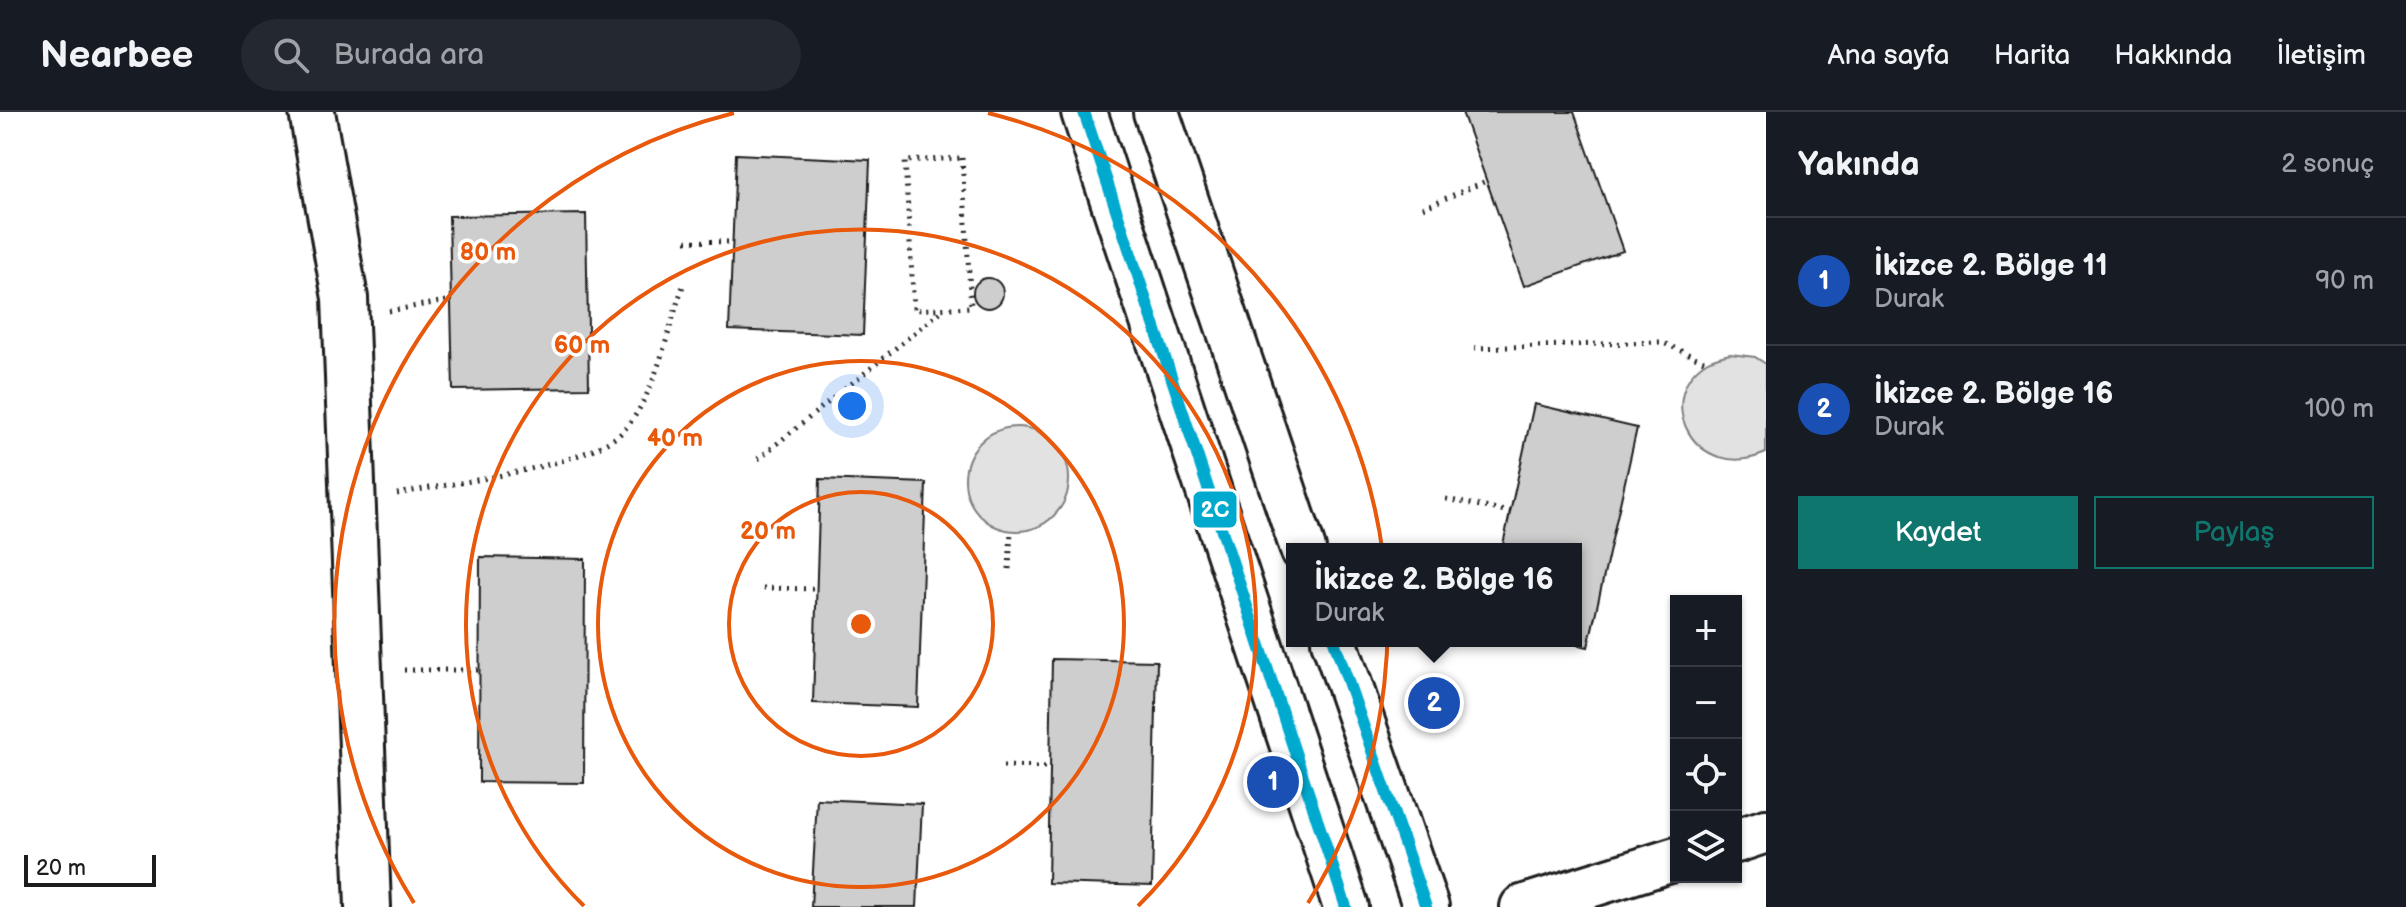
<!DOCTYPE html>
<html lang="tr">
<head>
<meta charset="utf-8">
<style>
  :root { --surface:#171b24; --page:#242831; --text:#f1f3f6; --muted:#9ea1a6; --line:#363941; --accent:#0f766e }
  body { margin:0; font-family:"Balsamiq Sans",sans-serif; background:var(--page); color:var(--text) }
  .controls { position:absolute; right:24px; bottom:24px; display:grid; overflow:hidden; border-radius:0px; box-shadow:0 2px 6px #0004 }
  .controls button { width:72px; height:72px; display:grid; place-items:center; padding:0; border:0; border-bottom:2px solid var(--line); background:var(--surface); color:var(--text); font:40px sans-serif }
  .scale { position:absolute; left:24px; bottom:20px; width:132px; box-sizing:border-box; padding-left:8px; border:4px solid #1c1c1c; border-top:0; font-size:22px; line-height:28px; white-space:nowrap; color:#1c1c1c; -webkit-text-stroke:6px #fff; paint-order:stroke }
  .you { position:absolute; left:852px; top:294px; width:28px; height:28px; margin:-20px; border:6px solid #fff; border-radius:50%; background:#1a73e8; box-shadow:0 0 0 12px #1a73e833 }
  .badge { display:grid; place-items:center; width:52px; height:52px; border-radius:50%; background:var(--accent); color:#fff; font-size:26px; font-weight:700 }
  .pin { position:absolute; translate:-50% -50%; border:4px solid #fff; box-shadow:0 2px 8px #0006 }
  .popup { position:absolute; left:1286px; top:431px; width:296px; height:104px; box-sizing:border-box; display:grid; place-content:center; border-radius:0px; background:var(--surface); filter:drop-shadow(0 2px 6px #0005); font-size:26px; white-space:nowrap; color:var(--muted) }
  .popup b { font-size:30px; color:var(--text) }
  .popup::after { content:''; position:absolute; left:50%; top:100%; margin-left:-16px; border:16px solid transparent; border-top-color:var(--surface) }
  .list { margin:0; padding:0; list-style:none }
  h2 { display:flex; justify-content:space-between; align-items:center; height:104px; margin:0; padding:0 32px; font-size:34px }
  h2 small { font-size:26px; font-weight:400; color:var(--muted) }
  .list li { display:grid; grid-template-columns:52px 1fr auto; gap:24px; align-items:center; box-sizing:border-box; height:128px; padding:0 32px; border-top:2px solid var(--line) }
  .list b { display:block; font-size:30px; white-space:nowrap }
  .list p { margin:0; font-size:26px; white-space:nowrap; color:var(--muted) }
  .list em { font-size:26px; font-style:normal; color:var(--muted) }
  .actions { display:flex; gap:16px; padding:24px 32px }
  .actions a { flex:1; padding:18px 0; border:2px solid var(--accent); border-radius:0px; text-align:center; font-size:28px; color:var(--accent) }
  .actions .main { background:var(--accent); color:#fff }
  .icon { flex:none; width:44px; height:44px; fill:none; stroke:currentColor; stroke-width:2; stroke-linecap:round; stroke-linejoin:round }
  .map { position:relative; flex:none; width:1766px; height:795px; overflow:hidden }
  header { display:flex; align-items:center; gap:48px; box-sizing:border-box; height:112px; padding:0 40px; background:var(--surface); border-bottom:2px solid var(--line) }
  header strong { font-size:38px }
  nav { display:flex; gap:44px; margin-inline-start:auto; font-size:28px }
  .search { width:560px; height:72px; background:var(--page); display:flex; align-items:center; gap:20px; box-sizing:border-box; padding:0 28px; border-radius:44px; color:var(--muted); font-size:30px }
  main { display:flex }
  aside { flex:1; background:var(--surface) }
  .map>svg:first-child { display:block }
  .green { fill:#e2e2e2; stroke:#7f7f7f; stroke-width:2 }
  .building { fill:#cecece; stroke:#1c1c1c; stroke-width:2 }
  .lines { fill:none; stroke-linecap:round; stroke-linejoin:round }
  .minor-casing { stroke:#1c1c1c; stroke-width:48 }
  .tertiary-casing { stroke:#1c1c1c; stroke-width:50 }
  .secondary-casing { stroke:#1c1c1c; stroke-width:50 }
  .path { stroke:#1c1c1c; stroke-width:5; stroke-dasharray:2 6; stroke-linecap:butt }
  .minor { stroke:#fff; stroke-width:42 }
  .tertiary { stroke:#fff; stroke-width:44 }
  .secondary { stroke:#fff; stroke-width:44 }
  .bus-1-casing { stroke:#fff; stroke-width:18 }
  .bus-1 { stroke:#00a9ce; stroke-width:12 }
  .ring { fill:none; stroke:#e8590c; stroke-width:4 }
  .centre { fill:#e8590c; stroke:#fff; stroke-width:4 }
  .ring-label { font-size:24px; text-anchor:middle; font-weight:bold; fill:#e8590c; stroke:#fff; stroke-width:7; stroke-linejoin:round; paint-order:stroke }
  .line-badge { stroke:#fff; stroke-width:3 }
  .badge-label { font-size:22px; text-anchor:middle; font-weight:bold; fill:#fff }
</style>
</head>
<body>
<header>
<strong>Nearbee</strong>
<div class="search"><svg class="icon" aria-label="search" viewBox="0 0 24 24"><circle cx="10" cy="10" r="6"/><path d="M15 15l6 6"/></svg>Burada ara</div>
<nav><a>Ana sayfa</a><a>Harita</a><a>Hakkında</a><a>İletişim</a></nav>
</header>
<main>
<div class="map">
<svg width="1766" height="795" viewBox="0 0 1766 795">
  <rect width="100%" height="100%" fill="#fff"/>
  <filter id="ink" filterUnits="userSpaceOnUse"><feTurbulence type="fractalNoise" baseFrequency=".0125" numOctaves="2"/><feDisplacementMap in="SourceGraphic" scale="16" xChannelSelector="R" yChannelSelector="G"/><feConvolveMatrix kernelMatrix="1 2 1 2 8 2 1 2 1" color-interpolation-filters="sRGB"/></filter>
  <g filter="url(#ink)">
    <path class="green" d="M1730,242L1755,245L1766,252V341C1695,372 1651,286 1706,250C1713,246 1723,244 1730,242Z
      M965 367a52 52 0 1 1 104 0a52 52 0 1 1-104 0Z"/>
    <path class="building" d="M1462,0H1574L1623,139L1524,174Z
      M736,42L870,48L863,223L729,218Z
      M586,102L589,276L453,278L449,104Z
      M973 181a15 15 0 1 1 30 0a15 15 0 1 1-30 0Z
      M1534,292L1637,316L1588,535L1562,529H1576V437H1502Z
      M820,367L926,371L918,595L813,591Z
      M480,445L585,447L584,671L479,670Z
      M1052,547L1157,549L1152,774L1048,771Z
      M817,687L922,692L917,795H811Z"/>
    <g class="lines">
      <defs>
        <path id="minor" d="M1736,729L1766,719
          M1522,795L1676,747"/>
        <path id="tertiary" d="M312,0L345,186L368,795"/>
        <path id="secondary" d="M1084,0L1346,795
          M1156,0L1303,437
          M1334,529L1426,795"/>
      </defs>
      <use href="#minor" class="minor-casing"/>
      <use href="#tertiary" class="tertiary-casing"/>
      <use href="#secondary" class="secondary-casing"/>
      <path class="path" d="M962,46L971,195L914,198L905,49Z
        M1423,96L1486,69
        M686,129L733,130
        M389,199L451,188
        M1474,236L1661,230L1706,250
        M758,347L944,197
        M397,382C450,371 594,355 626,316C657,279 667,219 683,174
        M1446,387L1510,400
        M1009,457L1011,418
        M763,476L817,477
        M404,558H479
        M1003,654L1050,655"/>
      <use href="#minor" class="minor"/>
      <use href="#tertiary" class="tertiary"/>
      <use href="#secondary" class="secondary"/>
      <defs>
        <path id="bus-1" d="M1084,0L1346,795
          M1334,529L1426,795"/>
      </defs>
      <use href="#bus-1" class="bus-1-casing"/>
      <use href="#bus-1" class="bus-1"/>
    </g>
  </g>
  <g class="ring">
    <circle cx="861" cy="512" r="132"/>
    <circle cx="861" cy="512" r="263"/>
    <path d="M584 794A395 395 0 1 1 1138 794"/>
    <path d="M414 791A527 527 0 0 1 734 1M988 1A527 527 0 0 1 1308 791"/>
  </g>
  <circle cx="861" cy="512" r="12" class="centre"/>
  <g class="ring-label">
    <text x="488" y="148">80 m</text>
    <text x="582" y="241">60 m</text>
    <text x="675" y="334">40 m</text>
    <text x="768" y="427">20 m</text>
  </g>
  <rect class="line-badge" x="1192" y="378" width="46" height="39" rx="8" fill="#00a9ce"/>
  <g class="badge-label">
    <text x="1215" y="405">2C</text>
  </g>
</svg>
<div class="controls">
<button>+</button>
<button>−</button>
<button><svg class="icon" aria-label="locate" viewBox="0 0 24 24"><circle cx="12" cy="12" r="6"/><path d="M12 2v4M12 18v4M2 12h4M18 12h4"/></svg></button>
<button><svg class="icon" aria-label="layers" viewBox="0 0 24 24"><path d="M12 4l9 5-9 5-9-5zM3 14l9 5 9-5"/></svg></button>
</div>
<div class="scale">20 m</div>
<div class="you"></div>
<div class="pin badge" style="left:1273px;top:670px;background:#1a4fb4">1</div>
<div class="pin badge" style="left:1434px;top:591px;background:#1a4fb4">2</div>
<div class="popup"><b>İkizce 2. Bölge 16</b>Durak</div>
</div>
<aside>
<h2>Yakında<small>2 sonuç</small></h2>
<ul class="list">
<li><span class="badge" style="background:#1a4fb4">1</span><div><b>İkizce 2. Bölge 11</b><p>Durak</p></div><em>90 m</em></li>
<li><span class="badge" style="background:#1a4fb4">2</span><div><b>İkizce 2. Bölge 16</b><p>Durak</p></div><em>100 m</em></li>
</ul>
<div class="actions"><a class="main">Kaydet</a><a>Paylaş</a></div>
</aside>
</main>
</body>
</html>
